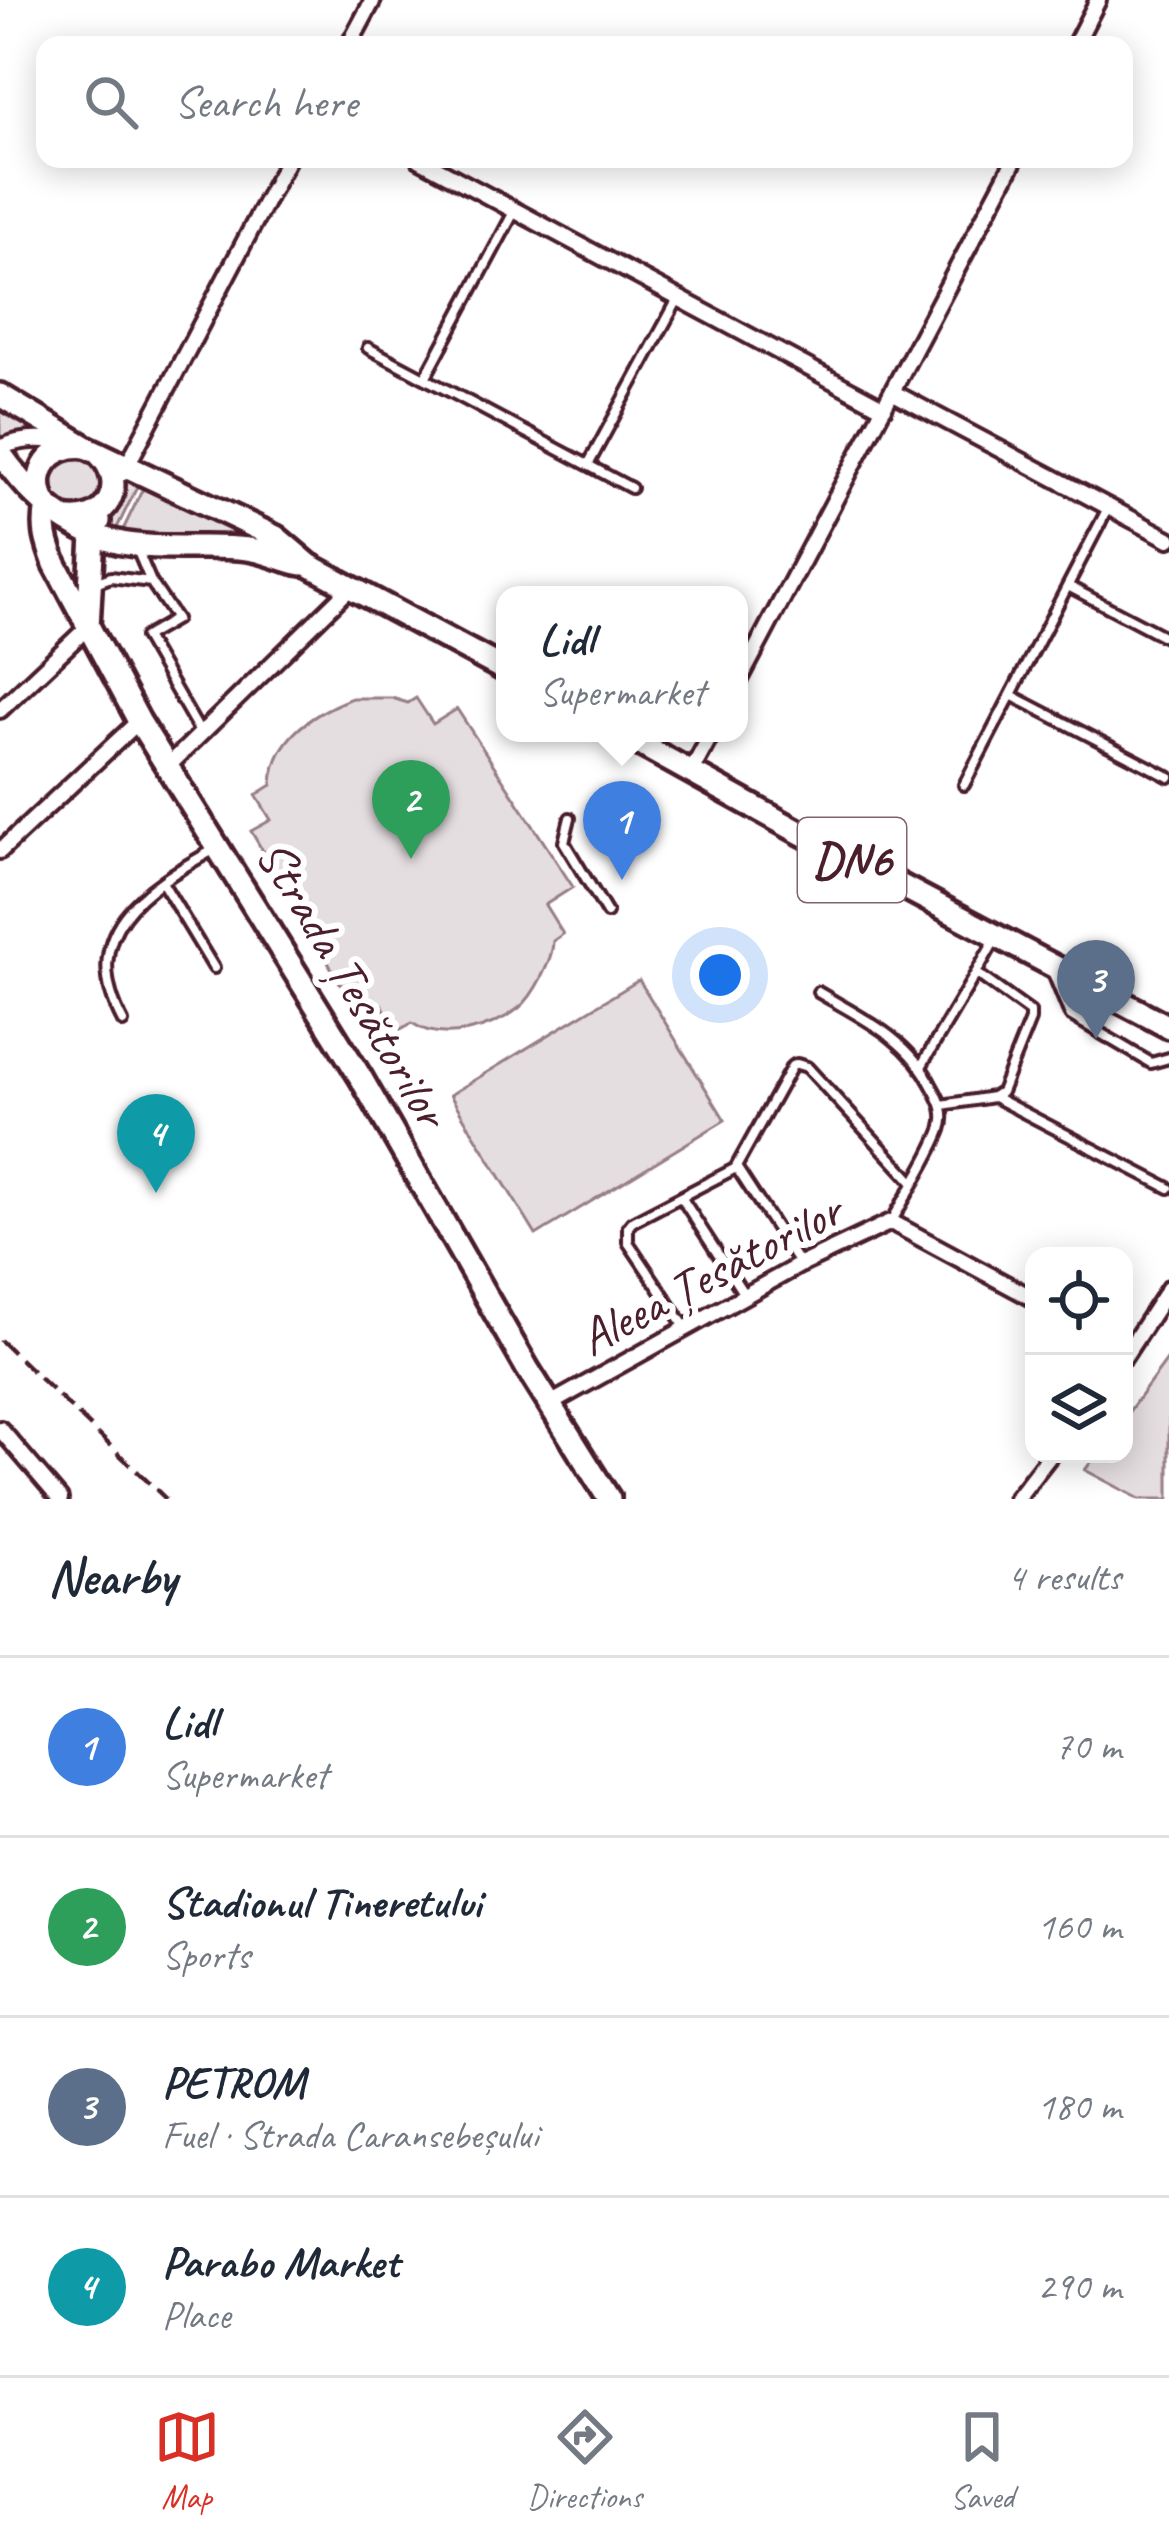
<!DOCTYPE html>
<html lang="en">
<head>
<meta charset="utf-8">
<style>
  :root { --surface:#fff; --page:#f2f2f3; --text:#1f2937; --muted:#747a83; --line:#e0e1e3; --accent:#d93025 }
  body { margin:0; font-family:Caveat,sans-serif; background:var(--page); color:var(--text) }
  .controls { position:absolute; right:36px; bottom:36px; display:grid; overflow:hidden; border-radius:24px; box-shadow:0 6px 30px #0003 }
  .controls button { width:108px; height:108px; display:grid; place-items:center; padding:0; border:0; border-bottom:3px solid var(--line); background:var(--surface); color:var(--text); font:60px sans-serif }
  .you { position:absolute; left:720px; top:975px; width:42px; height:42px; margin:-30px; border:9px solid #fff; border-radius:50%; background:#1a73e8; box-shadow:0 0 0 18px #1a73e833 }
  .badge { display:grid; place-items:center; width:78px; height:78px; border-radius:50%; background:var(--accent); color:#fff; font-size:39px; font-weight:700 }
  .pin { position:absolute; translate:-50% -99px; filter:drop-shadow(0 3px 6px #0008) }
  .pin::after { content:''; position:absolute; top:63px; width:42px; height:36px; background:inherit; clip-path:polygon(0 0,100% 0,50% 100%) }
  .popup { position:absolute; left:496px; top:586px; width:252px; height:156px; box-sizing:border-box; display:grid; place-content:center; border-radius:24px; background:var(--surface); filter:drop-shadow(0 3px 9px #0005); font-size:39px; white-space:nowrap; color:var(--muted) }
  .popup b { font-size:45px; color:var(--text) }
  .popup::after { content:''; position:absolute; left:50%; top:100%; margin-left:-24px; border:24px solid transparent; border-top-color:var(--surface) }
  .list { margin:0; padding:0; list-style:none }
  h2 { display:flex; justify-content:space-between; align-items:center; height:156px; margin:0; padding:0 48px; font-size:51px }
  h2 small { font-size:39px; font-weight:400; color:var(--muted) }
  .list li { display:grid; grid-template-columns:78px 1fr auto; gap:36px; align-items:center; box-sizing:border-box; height:180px; padding:0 48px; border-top:3px solid var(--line) }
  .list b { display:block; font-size:45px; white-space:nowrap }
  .list p { margin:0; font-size:39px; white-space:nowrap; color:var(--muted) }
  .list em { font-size:39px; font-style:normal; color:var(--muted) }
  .icon { flex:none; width:66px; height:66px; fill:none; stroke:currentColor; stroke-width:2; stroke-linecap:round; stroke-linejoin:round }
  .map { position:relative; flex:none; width:1169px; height:1499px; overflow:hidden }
  .search { position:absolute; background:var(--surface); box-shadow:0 6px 30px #0003; left:36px; right:36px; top:36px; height:132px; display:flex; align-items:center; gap:30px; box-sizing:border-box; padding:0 42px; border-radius:24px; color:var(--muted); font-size:45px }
  .sheet { height:876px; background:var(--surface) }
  nav { display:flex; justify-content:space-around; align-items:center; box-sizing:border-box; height:168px; border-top:3px solid var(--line); background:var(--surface); font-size:33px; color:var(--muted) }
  nav a { display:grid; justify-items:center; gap:6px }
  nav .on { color:var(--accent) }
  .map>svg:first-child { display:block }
  .green { fill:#e5dee0; stroke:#987e86; stroke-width:3 }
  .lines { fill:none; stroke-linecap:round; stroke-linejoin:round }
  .service-casing { stroke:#4a1f2b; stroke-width:16 }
  .minor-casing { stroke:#4a1f2b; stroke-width:22 }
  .secondary-casing { stroke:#4a1f2b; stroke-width:30 }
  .primary-casing { stroke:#4a1f2b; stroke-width:30 }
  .service { stroke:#fff; stroke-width:8 }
  .minor { stroke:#fff; stroke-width:14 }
  .secondary { stroke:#fff; stroke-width:21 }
  .primary { stroke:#fff; stroke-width:21 }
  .rail { stroke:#4a1f2b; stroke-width:4.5; stroke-dasharray:18 9; stroke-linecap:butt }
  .labels { text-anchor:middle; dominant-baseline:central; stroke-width:12; stroke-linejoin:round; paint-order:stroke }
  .shield { fill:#fff; stroke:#80626b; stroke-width:3 }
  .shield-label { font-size:48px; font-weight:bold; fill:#4a1f2b }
  .street-label { font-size:51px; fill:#4a1f2b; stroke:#fff }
</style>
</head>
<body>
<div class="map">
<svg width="1169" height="1499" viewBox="0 0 1169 1499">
  <rect width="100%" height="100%" fill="#fff"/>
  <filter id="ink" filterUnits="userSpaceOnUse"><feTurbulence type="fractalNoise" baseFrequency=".00833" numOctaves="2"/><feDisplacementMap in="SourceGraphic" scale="24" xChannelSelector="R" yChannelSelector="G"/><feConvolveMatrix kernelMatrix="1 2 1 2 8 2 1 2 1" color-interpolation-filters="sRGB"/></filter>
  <g filter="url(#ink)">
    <path class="green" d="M0,403L48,434L26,433L3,439L0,434Z
      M52 483a24 24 0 1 1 48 0a24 24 0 1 1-48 0Z
      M128,475L141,479L114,534L107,532L109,516Z
      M146,482L262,542L121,534Z
      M352,698H392L408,703L416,698L433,724L457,709L573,887L545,905L563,934L553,941C553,959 534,996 519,1008C492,1029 442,1044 412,1023L397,1031L382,1005L360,1017L251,831L271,820L256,795L272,785C273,739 313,713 352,698Z
      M639,980L725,1120L536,1235L450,1095Z
      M1169,1357V1499H1140L1085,1470L1097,1454H1124V1418Z"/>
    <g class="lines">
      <defs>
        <path id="service" d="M368,348L631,488
          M425,378L514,212
          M588,465L678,299
          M136,547L151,582L176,619L145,637L201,734
          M95,583L111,577L151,582
          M1068,586L1169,639
          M1011,695L1169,777
          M964,785L1108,508
          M570,818L564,842L607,913
          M162,882L214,968
          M1052,971L1070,1015L1151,1063L1169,1058
          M818,992C862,1018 908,1038 932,1086C940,1100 947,1113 941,1130C930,1159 907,1193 892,1221
          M123,1022C75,932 145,888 215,849
          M922,1065L976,973
          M994,1097L1169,1188
          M942,1105L993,1097L1001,1092L1030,1020V1012L976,973L995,940
          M681,1197L745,1296
          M800,1265L736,1167L792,1066L797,1064L807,1067L912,1181
          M685,1327L628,1242V1227L632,1222L736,1168"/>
        <path id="minor" d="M349,45L373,0
          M1075,45L1098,0
          M419,159L884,408
          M892,392L1169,539
          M0,448C23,437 46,438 70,444
          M123,473L288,159
          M739,681L1015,159
          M0,710L88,627
          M167,767L351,587
          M691,772L712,733
          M0,851L139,721
          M1124,1357L1169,1288
          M550,1404L800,1265L891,1222L1034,1299
          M0,1429L60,1499
          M1016,1499L1051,1454"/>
        <path id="secondary" d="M47,506C42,529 47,543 55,564L139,721L361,1078L527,1368L609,1499
          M88,627L93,535L99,521"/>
        <path id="primary" d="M0,395L86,447
          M0,453C33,500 76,539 135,545C172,550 211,544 248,549C267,551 283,561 302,564
          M45,504C29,472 51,443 86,447L276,537L309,565L505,670
          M63,518C107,527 130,484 98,453
          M620,733L801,833L1169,1027"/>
      </defs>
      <use href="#service" class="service-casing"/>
      <use href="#minor" class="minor-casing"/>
      <use href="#secondary" class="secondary-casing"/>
      <use href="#primary" class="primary-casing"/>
      <use href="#service" class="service"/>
      <use href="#minor" class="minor"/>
      <use href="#secondary" class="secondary"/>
      <use href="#primary" class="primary"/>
      <path class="rail" d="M0,1340L166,1499"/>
    </g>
  </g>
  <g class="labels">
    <rect class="shield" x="798" y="818" width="108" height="84" rx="9"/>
    <g class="shield-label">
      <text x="852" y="860">DN6</text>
    </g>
    <g class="street-label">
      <text transform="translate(353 983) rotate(59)">Strada Țesătorilor</text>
      <text transform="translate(710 1274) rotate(-28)">Aleea Țesătorilor</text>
    </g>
  </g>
</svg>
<div class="controls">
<button><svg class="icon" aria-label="locate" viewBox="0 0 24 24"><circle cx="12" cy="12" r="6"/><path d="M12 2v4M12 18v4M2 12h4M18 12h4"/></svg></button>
<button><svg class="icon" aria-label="layers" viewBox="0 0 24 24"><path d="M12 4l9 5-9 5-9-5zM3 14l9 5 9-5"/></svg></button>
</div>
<div class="you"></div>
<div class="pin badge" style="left:622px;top:880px;background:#3f7fe0">1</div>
<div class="popup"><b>Lidl</b>Supermarket</div>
<div class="pin badge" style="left:411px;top:859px;background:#2e9e5b">2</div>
<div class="pin badge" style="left:1096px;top:1039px;background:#5c6f8a">3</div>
<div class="pin badge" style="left:156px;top:1193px;background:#0f9aa8">4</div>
<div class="search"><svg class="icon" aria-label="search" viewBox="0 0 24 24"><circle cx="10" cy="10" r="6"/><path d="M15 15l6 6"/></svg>Search here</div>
</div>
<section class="sheet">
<h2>Nearby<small>4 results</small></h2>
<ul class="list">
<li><span class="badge" style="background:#3f7fe0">1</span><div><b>Lidl</b><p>Supermarket</p></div><em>70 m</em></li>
<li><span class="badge" style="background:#2e9e5b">2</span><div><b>Stadionul Tineretului</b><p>Sports</p></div><em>160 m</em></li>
<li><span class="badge" style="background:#5c6f8a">3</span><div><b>PETROM</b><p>Fuel · Strada Caransebeșului</p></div><em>180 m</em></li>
<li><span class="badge" style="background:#0f9aa8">4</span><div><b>Parabo Market</b><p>Place</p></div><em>290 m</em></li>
</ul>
</section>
<nav>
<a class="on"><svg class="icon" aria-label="map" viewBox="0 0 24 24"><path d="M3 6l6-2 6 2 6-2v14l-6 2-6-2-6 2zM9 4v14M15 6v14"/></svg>Map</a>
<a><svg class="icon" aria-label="directions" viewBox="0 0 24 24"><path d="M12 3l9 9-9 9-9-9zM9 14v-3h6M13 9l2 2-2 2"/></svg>Directions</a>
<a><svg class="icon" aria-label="saved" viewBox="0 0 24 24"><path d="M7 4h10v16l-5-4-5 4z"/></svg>Saved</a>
</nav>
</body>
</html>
